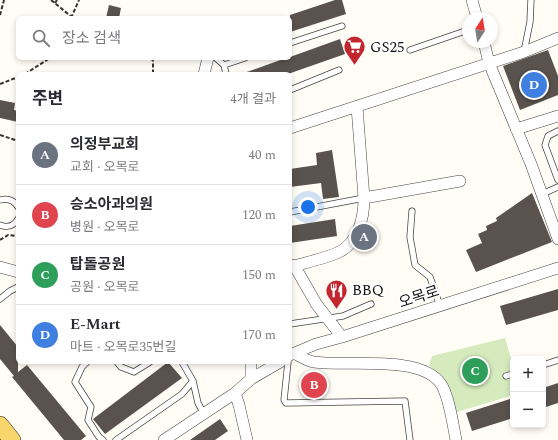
<!DOCTYPE html>
<html lang="ko">
<head>
<meta charset="utf-8">
<style>
  :root { --surface:#fff; --page:#f2f2f3; --text:#2b2b33; --muted:#7c7c81; --line:#e1e1e2; --accent:#0b8043 }
  body { margin:0; font-family:Spectral,"Noto Sans KR",serif; background:var(--page); color:var(--text) }
  .controls { position:absolute; right:12px; bottom:12px; display:grid; overflow:hidden; border-radius:6px; box-shadow:0 2px 6px #0003 }
  .controls button { width:36px; height:36px; display:grid; place-items:center; padding:0; border:0; border-bottom:1px solid var(--line); background:var(--surface); color:var(--text); font:20px sans-serif }
  .compass { position:absolute; left:462px; top:12px; width:36px; height:36px; border-radius:50%; background:var(--surface); box-shadow:0 2px 6px #0003; rotate:12deg }
  .you { position:absolute; left:308px; top:207px; width:14px; height:14px; margin:-10px; border:3px solid #fff; border-radius:50%; background:#1a73e8; box-shadow:0 0 0 6px #1a73e833 }
  .badge { display:grid; place-items:center; width:26px; height:26px; border-radius:50%; background:var(--accent); color:#fff; font-size:13px; font-weight:700 }
  .pin { position:absolute; translate:-50% -50%; border:2px solid #fff; box-shadow:0 1px 4px #0006 }
  .list { margin:0; padding:0; list-style:none }
  h2 { display:flex; justify-content:space-between; align-items:center; height:52px; margin:0; padding:0 16px; font-size:17px }
  h2 small { font-size:13px; font-weight:400; color:var(--muted) }
  .list li { display:grid; grid-template-columns:26px 1fr auto; gap:12px; align-items:center; box-sizing:border-box; height:60px; padding:0 16px; border-top:1px solid var(--line) }
  .list b { display:block; font-size:15px; white-space:nowrap }
  .list p { margin:0; font-size:13px; white-space:nowrap; color:var(--muted) }
  .list em { font-size:13px; font-style:normal; color:var(--muted) }
  .icon { flex:none; width:22px; height:22px; fill:none; stroke:currentColor; stroke-width:2; stroke-linecap:round; stroke-linejoin:round }
  .map { position:relative; flex:none; width:558px; height:440px; overflow:hidden }
  .search { position:absolute; background:var(--surface); box-shadow:0 2px 6px #0003; left:16px; top:16px; width:276px; height:44px; display:flex; align-items:center; gap:10px; box-sizing:border-box; padding:0 14px; border-radius:6px; color:var(--muted); font-size:15px }
  .panel { position:absolute; background:var(--surface); box-shadow:0 2px 6px #0003; left:16px; top:72px; width:276px; height:292px; border-radius:6px }
  .map>svg:first-child { display:block }
  .green { fill:#d5ebbd }
  .building { fill:#5a524d }
  .lines { fill:none; stroke-linecap:round; stroke-linejoin:round }
  .lane-casing { stroke:#444; stroke-width:7 }
  .street-casing { stroke:#444; stroke-width:12 }
  .primary-casing { stroke:#222; stroke-width:18 }
  .path { stroke:#333; stroke-width:2; stroke-dasharray:4 2; stroke-linecap:butt }
  .lane { stroke:#fff; stroke-width:5.5 }
  .street { stroke:#fff; stroke-width:11 }
  .primary { stroke:#f9d66b; stroke-width:17 }
  .labels { text-anchor:middle; dominant-baseline:central; stroke-width:4; stroke-linejoin:round; paint-order:stroke }
  .poi-label { font-size:15px; fill:#111; stroke:#fff; text-anchor:start }
  .street-label { font-size:15px; fill:#111; stroke:#fff }
</style>
</head>
<body>
<div class="map">
<svg width="558" height="440" viewBox="0 0 558 440">
  <rect width="100%" height="100%" fill="#fffdf5"/>
  <path class="green" d="M505,338L513,365V395L457,412L444,377L429,366L432,356Z"/>
  <path class="building" d="M335,0H342L346,14L290,32V15Z
    M109,5L121,8L119,18H106Z
    M340,39L345,54L288,74H244V73L286,58H290V57Z
    M548,50L558,76V95L520,110L503,66Z
    M0,100L15,103L14,110L18,111V122L0,118Z
    M332,150L339,197L323,199L321,183L290,187V169L317,165L316,153Z
    M532,193L552,242L476,272L466,250L482,243L478,234L487,230L486,226L497,221L496,218Z
    M335,219L337,236L290,243V226Z
    M558,289V310L506,325L500,306Z
    M0,325L18,347V372L27,365L86,436L81,440H64L12,377L14,376L0,359Z
    M168,362L182,378L105,434L93,419Z
    M558,383V403L543,408V388Z
    M513,398V418L472,431L466,413Z
    M220,419L228,431L215,440H190Z"/>
  <g class="lines">
    <defs>
      <path id="lane" d="M290,43L342,26
        M410,50L468,30
        M524,52L530,22L531,0
        M216,58L224,65L245,58
        M224,65L226,74
        M290,90L339,70
        M558,131L548,136L545,145L558,180
        M542,194L558,187
        M0,200C7,198 14,200 18,207
        M412,211L410,237L415,265L430,277L440,306
        M290,212L364,198
        M0,225C7,228 14,226 18,219
        M0,299L10,291L18,287
        M290,324L343,316L371,304
        M87,362L82,367L75,382L91,407L88,420L99,437L103,440
        M117,362L121,367L134,372L150,362
        M182,362L193,381L198,403L204,414
        M288,362L284,400L286,403L405,401L410,440
        M543,365L558,360
        M506,376L513,374
        M116,440L182,394L193,381"/>
      <path id="street" d="M472,0L477,18
        M484,42L489,63L531,164L558,239
        M204,74L208,58
        M290,128L524,52L558,38
        M516,129L558,116
        M364,198L460,181
        M294,265L317,305L342,337
        M0,267L18,272
        M290,267C304,263 327,258 339,252C358,243 364,218 364,198L357,107
        M294,353C300,356 307,361 314,362C345,367 421,354 441,384C449,396 453,425 456,440
        M290,355L316,344L342,337L558,268
        M251,362V379
        M235,393L239,405L247,440
        M164,440L235,393L251,379L280,362"/>
      <path id="primary" d="M0,425L12,440"/>
    </defs>
    <use href="#lane" class="lane-casing"/>
    <use href="#street" class="street-casing"/>
    <use href="#primary" class="primary-casing"/>
    <path class="path" d="M51,0L73,18
      M55,3L57,0
      M0,15L4,0
      M71,18L79,0
      M151,58L153,61V74
      M25,74L50,58
      M0,84L18,77
      M0,135L18,141
      M0,240L8,235L18,236"/>
    <use href="#lane" class="lane"/>
    <use href="#street" class="street"/>
    <use href="#primary" class="primary"/>
  </g>
  <defs>
    <symbol id="supermarket-pin" viewBox="-11 -11 22 30"><path d="M0 17L-7.5 6A9.5 9.5 0 1 1 7.5 6Z" fill="#c4262e" stroke="#fff"/><path d="M-6-5.5h2.5l.6 2H6L4.5 2H-2.5L-4.4-4H-6ZM-1.5 3.2a1.3 1.3 0 1 0 .1 0ZM3 3.2a1.3 1.3 0 1 0 .1 0Z" fill="#fff"/></symbol>
    <symbol id="restaurant-pin" viewBox="-11 -11 22 30"><path d="M0 17L-7.5 6A9.5 9.5 0 1 1 7.5 6Z" fill="#c4262e" stroke="#fff"/><path d="M-5-6h1v4h1v-4h1v4h1v-4h1v5L-1.5 .5V6h-2V.5L-5-1ZM5-6V6H3V1.5H1.5Q1.5-4 5-6Z" fill="#fff"/></symbol>
  </defs>
  <g fill-rule="evenodd">
    <use href="#supermarket-pin" x="342" y="34" width="25" height="34"/>
    <use href="#restaurant-pin" x="324" y="278" width="25" height="34"/>
  </g>
  <g class="labels">
    <g class="poi-label">
      <text x="370" y="47">GS25</text>
      <text x="352" y="290">BBQ</text>
    </g>
    <g class="street-label">
      <text transform="translate(419 297) rotate(-18)">오목로</text>
    </g>
  </g>
</svg>
<div class="controls">
<button>+</button>
<button>−</button>
</div>
<svg class="compass" viewBox="-18 -18 36 36"><path d="M0-13l5 13h-10z" fill="#e53935"/><path d="M0 13l5-13h-10z" fill="#7c7c81"/></svg>
<div class="you"></div>
<div class="pin badge" style="left:364px;top:237px;background:#6b7280">A</div>
<div class="pin badge" style="left:314px;top:385px;background:#e0444e">B</div>
<div class="pin badge" style="left:475px;top:371px;background:#2e9e5b">C</div>
<div class="pin badge" style="left:534px;top:85px;background:#3f7fe0">D</div>
<div class="search"><svg class="icon" aria-label="search" viewBox="0 0 24 24"><circle cx="10" cy="10" r="6"/><path d="M15 15l6 6"/></svg>장소 검색</div>
<section class="panel">
<h2>주변<small>4개 결과</small></h2>
<ul class="list">
<li><span class="badge" style="background:#6b7280">A</span><div><b>의정부교회</b><p>교회 · 오목로</p></div><em>40 m</em></li>
<li><span class="badge" style="background:#e0444e">B</span><div><b>승소아과의원</b><p>병원 · 오목로</p></div><em>120 m</em></li>
<li><span class="badge" style="background:#2e9e5b">C</span><div><b>탑돌공원</b><p>공원 · 오목로</p></div><em>150 m</em></li>
<li><span class="badge" style="background:#3f7fe0">D</span><div><b>E-Mart</b><p>마트 · 오목로35번길</p></div><em>170 m</em></li>
</ul>
</section>
</div>
</body>
</html>
